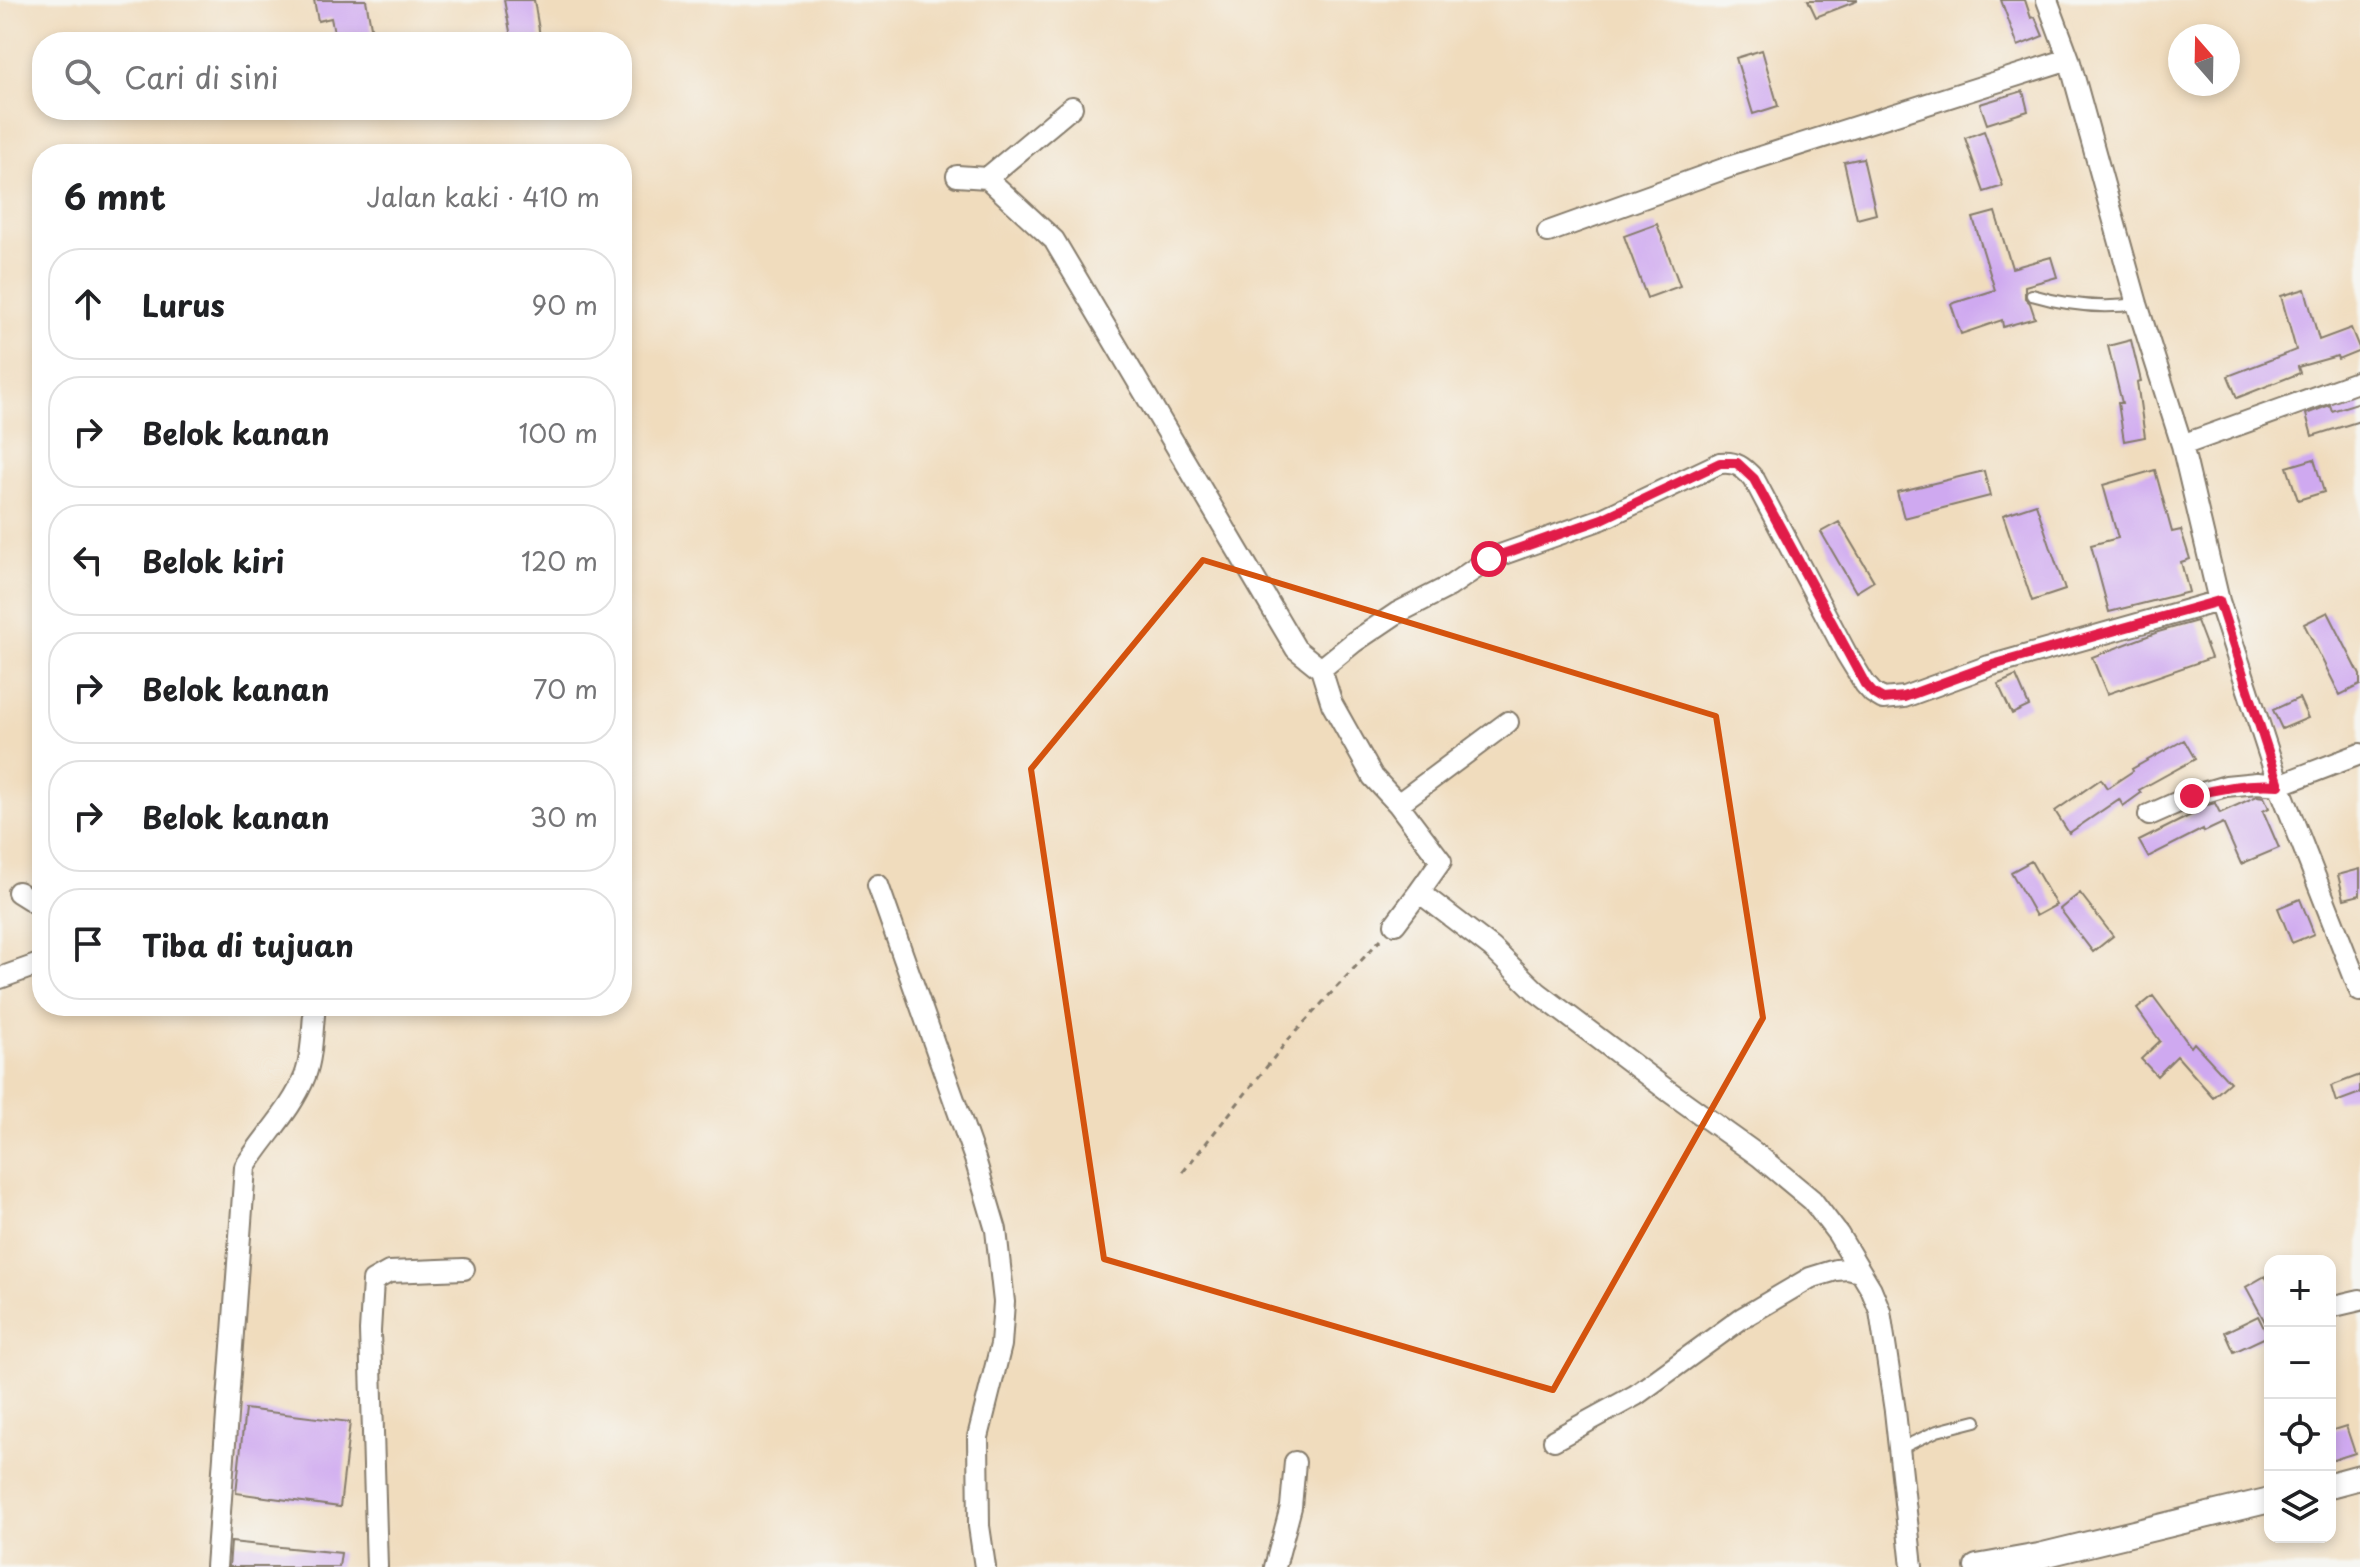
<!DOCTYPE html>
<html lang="id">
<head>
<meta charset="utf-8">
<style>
  :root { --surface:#fff; --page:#f6f6f6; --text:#202124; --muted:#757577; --line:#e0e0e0 }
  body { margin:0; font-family:"Playpen Sans",sans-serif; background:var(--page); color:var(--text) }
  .controls { position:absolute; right:24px; bottom:24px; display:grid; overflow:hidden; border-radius:16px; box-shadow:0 4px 12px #0003 }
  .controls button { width:72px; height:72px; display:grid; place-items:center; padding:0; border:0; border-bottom:2px solid var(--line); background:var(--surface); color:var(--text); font:40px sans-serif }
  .compass { position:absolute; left:2168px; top:24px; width:72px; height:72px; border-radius:50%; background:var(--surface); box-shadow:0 4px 12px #0003; rotate:340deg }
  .stop { position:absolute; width:24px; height:24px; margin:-18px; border:6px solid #e11d48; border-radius:50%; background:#fff }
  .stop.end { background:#e11d48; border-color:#fff; box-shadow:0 2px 8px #0008 }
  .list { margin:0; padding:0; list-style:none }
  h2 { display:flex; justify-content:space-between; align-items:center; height:104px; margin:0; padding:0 32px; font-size:34px }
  h2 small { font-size:26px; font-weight:400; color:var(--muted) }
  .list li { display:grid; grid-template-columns:52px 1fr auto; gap:24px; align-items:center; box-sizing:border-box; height:112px; margin:0 16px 16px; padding:0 16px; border:2px solid var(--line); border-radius:32px }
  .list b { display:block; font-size:30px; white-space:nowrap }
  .list em { font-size:26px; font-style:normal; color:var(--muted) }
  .icon { flex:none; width:44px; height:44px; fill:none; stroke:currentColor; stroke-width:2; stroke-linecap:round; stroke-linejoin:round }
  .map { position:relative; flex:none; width:2360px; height:1567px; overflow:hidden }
  .search { position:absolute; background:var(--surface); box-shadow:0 4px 12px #0003; left:32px; top:32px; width:600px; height:88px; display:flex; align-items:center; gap:20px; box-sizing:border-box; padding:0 28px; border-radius:32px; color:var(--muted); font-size:30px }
  .panel { position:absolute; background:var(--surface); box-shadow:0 4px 12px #0003; left:32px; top:144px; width:600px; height:872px; border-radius:32px }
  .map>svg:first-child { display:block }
  .building { fill:#cfa9f0 }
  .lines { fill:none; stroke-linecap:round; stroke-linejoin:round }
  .service-casing { stroke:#867c6c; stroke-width:14 }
  .minor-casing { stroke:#867c6c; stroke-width:24 }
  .tertiary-casing { stroke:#867c6c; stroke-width:28 }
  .path { stroke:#867c6c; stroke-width:3; stroke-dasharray:6 6; stroke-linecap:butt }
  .service { stroke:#fff; stroke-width:10 }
  .minor { stroke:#fff; stroke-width:20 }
  .tertiary { stroke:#fff; stroke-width:24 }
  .route { stroke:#e11d48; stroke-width:10 }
  .marked { fill:none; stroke:#d4530e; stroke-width:6; stroke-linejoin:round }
</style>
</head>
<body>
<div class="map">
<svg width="2360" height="1567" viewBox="0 0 2360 1567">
  <rect width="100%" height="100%" fill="#f6f6f2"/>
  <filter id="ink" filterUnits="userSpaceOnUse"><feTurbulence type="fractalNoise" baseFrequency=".0125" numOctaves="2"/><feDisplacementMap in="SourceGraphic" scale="16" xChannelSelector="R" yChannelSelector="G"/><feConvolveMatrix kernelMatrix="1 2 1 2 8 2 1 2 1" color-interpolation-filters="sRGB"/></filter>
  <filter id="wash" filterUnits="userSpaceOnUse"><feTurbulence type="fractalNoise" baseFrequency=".006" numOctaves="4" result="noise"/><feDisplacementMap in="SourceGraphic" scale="32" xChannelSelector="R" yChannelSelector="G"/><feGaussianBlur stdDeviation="1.8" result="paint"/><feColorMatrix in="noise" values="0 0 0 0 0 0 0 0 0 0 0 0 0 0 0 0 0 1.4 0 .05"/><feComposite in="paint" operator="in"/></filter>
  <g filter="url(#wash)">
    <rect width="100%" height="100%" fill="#f0dcbd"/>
    <g id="blocks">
      <path class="building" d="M314,0H366L373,38L336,42L331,18L318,21Z
        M504,0H534L541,42H512Z
        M1808,0H1857V1L1816,17Z
        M2001,0H2025L2031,18L2035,17L2043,36L2018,46Z
        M1762,50L1778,106L1753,114L1736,58Z
        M2023,91L2028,111L1987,124L1980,104Z
        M1984,131L2003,186L1984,192L1965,138Z
        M1863,158L1876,214L1857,219L1844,162Z
        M1995,212L2012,268L2051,257L2057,277L2025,286V298L2030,303L2035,318L2003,327L2002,320L1961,334L1951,304L1995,290L1973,218Z
        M1657,224L1680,286L1647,298L1624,236Z
        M2305,289L2319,340L2351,328L2360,350L2338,359L2337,356L2298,367L2300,373L2237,398L2228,376L2296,350L2281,296Z
        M2131,340L2141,381L2137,382L2145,437L2124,441L2118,403H2122L2108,346Z
        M2360,402V421L2312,436L2306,414L2330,405L2332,411Z
        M2314,459L2324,492L2298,500L2287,467Z
        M2155,470L2172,532L2181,530L2190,559L2181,562L2189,592L2109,612L2091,545L2118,538L2103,485Z
        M1984,471L1990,496L1904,518L1897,492Z
        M2036,504L2065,590L2032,601L2003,515Z
        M1839,522L1874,581L1856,592L1821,532Z
        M2328,612L2360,675V685L2340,695L2304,624Z
        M2197,621L2211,658L2107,694L2092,657L2158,632Z
        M2016,676L2029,706L2012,714L1998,684Z
        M2299,698L2308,718L2282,729L2273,710Z
        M2184,740L2195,759L2139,790L2141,793L2123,806L2119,799L2069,833L2055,811L2101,779L2107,788L2133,771L2132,769Z
        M2257,796L2264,797L2269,808L2263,811L2279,848L2241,864L2223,823L2204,832L2203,829L2148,857L2139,841L2195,813L2193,810L2196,808L2215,803L2220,813Z
        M2031,861L2056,905L2036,916L2011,872Z
        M2360,869V895L2344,899L2338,875Z
        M2080,893L2113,936L2093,952L2060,909Z
        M2300,899L2314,934L2292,943L2278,908Z
        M2153,996L2191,1047L2194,1043L2230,1082L2213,1097L2177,1056L2157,1076L2141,1059L2160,1041L2137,1009Z
        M2360,1075V1093L2336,1102L2331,1086Z
        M2265,1276L2270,1284V1331L2246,1287Z
        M2258,1316L2268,1336L2234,1352L2225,1332Z
        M245,1409L350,1422L340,1507L236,1493Z
        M2346,1426L2355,1453L2330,1461V1431Z
        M231,1542L341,1553L339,1567H229Z"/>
    </g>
  </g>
  <g filter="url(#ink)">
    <use href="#blocks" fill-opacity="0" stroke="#867c6c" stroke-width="2"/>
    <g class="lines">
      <defs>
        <path id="service" d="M2032,295C2066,305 2102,309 2137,304
          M1899,1449L1937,1431L1976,1421"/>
        <path id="minor" d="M2047,0L2069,59L2137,304L2182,445L2219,601L2279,785L2360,991
          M957,176L987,178L1054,240L1296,649L1321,669L1332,704L1373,777L1398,804L1441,861L1419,892L1492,948L1537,992L1667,1090L1759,1156L1812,1200L1838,1234L1871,1289L1880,1311L1895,1411L1912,1567
          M987,178L1072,107
          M1548,232L1729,167L2069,59
          M2182,445L2360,381
          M1321,669L1354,642L1397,613L1450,586L1489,559L1602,519L1720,463C1736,461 1743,467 1754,479L1846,653L1865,684L1873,693L1883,699L1904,697L1989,666L2219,601
          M1398,804L1508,722
          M2149,815L2192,796L2226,786L2257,783L2279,785L2360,754
          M878,885L975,1159L996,1230L1004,1302L1001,1345L978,1437L979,1526L985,1567
          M18,892L42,907
          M1395,924L1419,892
          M0,978L42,963
          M2330,1307L2360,1300
          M1554,1440L1636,1395L1742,1318L1810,1278L1836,1270L1848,1269L1860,1272
          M216,1567L245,1167C264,1136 292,1110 305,1076C313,1055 312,1028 315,1006
          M377,1567L370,1331L373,1281L389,1272L464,1269
          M1275,1567L1291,1507L1295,1462"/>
        <path id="tertiary" d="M2330,1485L2360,1477
          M1977,1567L2039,1556L2270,1500"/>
      </defs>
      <use href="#service" class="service-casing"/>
      <use href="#minor" class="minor-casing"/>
      <use href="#tertiary" class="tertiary-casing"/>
      <path class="path" d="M1183,1172L1288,1040L1381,939"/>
      <use href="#service" class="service"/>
      <use href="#minor" class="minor"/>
      <use href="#tertiary" class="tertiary"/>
    </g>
  </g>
  <g class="lines" filter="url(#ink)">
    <path class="route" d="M1489,559L1602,519L1720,463H1737L1754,479L1865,684L1873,693L1883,699L1904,697L1989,666L2219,601L2279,785C2248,783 2222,787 2192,796"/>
  </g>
  <path class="marked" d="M1203,560L1716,716L1763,1018L1553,1390L1104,1259L1031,769Z"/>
</svg>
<div class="controls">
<button>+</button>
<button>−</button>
<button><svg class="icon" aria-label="locate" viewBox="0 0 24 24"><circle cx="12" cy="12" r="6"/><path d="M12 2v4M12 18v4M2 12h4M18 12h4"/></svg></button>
<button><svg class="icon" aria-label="layers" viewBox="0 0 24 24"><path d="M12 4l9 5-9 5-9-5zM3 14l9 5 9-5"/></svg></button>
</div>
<svg class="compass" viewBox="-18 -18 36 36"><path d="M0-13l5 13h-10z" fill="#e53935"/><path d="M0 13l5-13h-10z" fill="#757577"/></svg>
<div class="stop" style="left:1489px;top:559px"></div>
<div class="stop end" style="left:2192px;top:796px"></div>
<div class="search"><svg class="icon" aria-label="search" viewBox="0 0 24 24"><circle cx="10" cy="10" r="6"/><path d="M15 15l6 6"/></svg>Cari di sini</div>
<section class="panel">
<h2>6 mnt<small>Jalan kaki · 410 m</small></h2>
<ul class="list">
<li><svg class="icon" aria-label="ahead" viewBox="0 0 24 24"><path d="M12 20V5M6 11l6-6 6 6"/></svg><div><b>Lurus</b></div><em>90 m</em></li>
<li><svg class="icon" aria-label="right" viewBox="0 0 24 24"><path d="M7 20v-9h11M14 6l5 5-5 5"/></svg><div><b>Belok kanan</b></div><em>100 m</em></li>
<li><svg class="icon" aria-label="left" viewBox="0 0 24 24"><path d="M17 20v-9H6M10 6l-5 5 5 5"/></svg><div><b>Belok kiri</b></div><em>120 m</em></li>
<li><svg class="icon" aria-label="right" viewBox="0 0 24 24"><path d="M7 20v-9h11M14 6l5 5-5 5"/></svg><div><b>Belok kanan</b></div><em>70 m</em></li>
<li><svg class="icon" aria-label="right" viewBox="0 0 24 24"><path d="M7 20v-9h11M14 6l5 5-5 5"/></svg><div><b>Belok kanan</b></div><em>30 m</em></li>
<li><svg class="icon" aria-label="arrive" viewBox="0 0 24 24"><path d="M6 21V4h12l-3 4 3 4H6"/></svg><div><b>Tiba di tujuan</b></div></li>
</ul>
</section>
</div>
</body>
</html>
